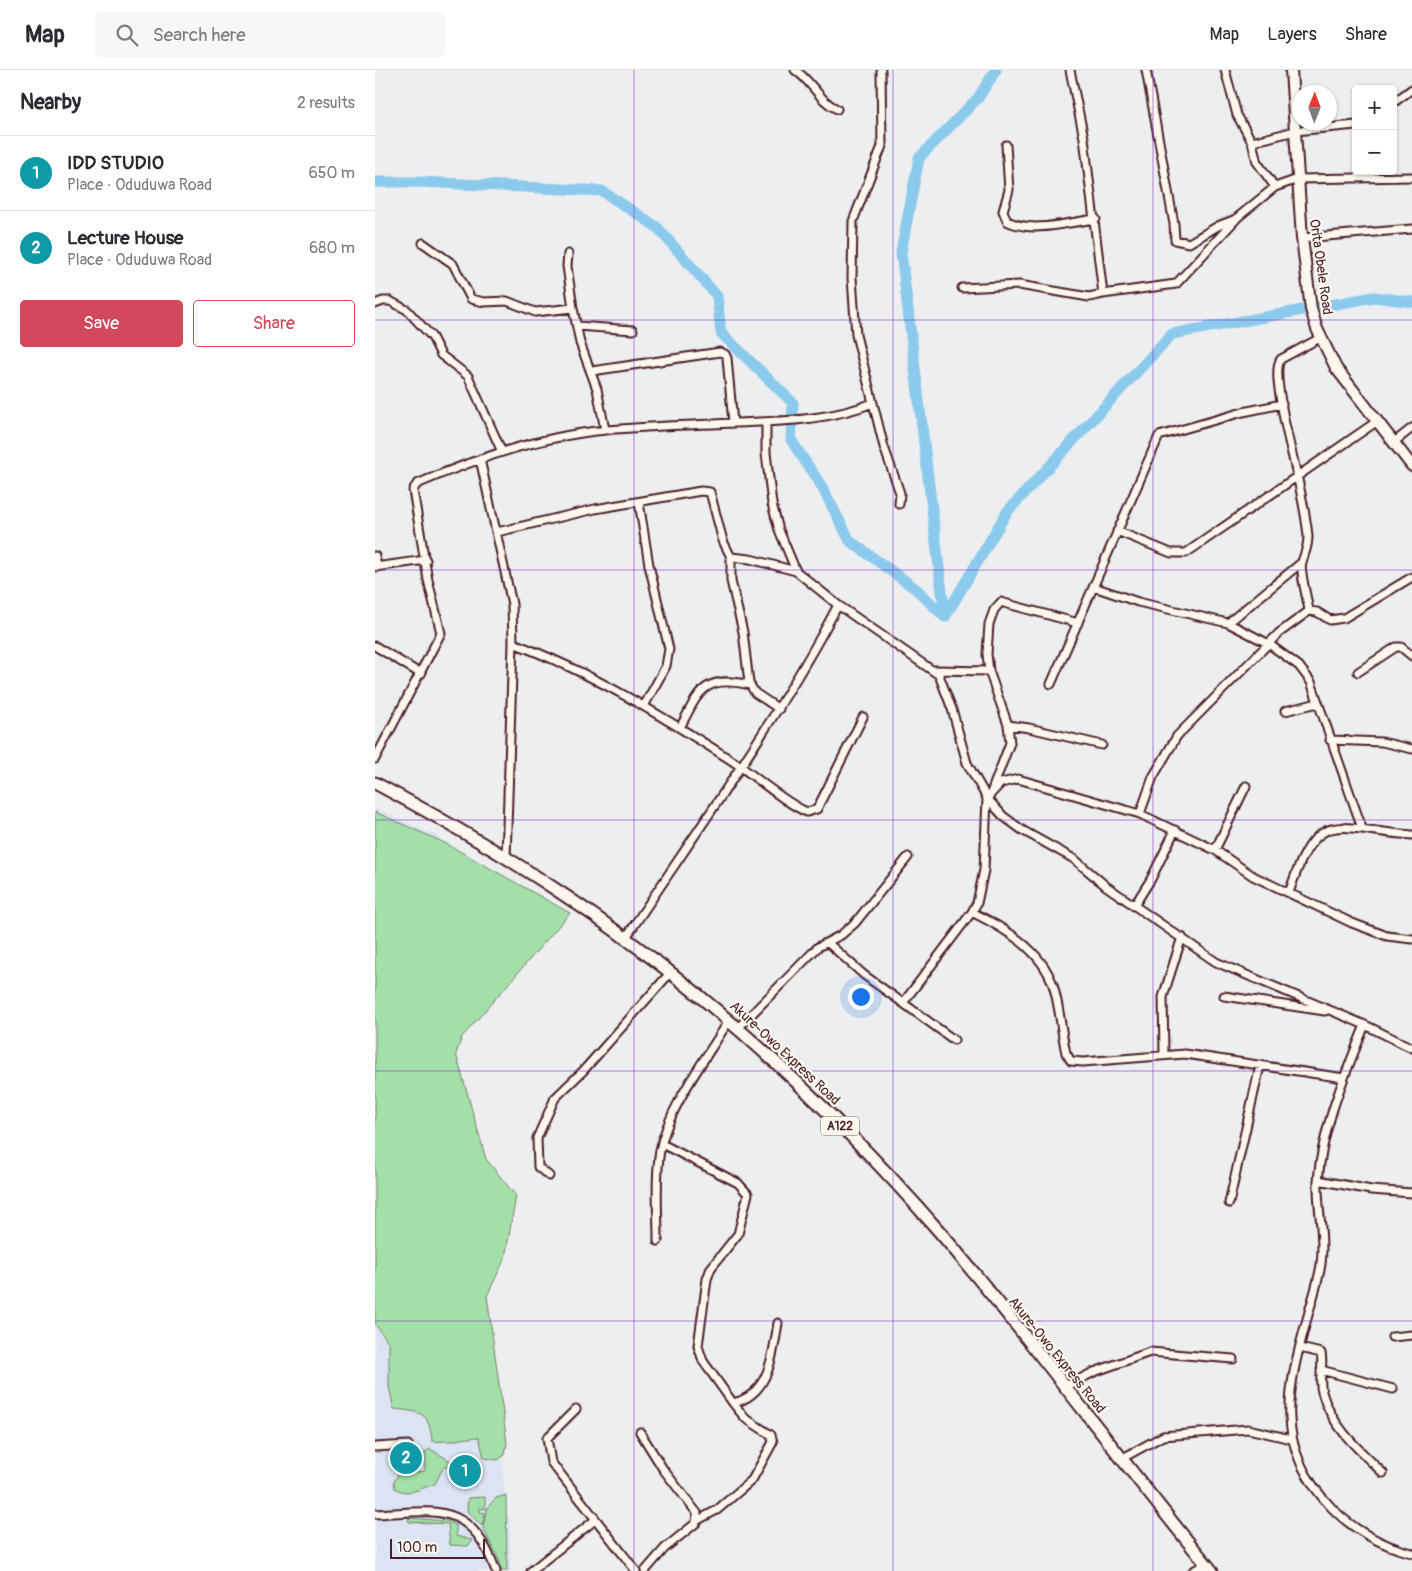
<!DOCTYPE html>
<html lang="en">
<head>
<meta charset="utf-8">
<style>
  :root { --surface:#fff; --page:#f7f7f7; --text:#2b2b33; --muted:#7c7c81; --line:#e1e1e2; --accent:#d1495b }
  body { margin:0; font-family:Pangolin,sans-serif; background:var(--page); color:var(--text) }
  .controls { position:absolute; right:15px; top:15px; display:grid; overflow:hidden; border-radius:5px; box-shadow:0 1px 4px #0004 }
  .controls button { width:45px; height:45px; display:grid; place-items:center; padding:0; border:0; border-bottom:1px solid var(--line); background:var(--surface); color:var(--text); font:25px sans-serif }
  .compass { position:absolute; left:917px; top:15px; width:45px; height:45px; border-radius:50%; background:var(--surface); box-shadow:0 1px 4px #0004; rotate:1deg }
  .scale { position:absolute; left:15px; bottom:12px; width:95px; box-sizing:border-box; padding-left:5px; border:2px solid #4a1f2b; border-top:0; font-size:14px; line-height:18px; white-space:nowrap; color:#4a1f2b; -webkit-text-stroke:4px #fbf7ec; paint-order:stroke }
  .you { position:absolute; left:485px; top:926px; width:18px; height:18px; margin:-12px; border:4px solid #fff; border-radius:50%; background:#1a73e8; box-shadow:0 0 0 8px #1a73e833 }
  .badge { display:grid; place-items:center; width:32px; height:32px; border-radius:50%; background:var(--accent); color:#fff; font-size:16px; font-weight:700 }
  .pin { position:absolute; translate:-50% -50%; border:2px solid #fff; box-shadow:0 1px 5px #0006 }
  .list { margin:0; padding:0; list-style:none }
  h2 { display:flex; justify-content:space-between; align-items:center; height:65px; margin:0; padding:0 20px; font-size:21px }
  h2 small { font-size:16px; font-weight:400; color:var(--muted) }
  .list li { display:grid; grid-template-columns:32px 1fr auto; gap:15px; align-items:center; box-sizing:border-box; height:75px; padding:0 20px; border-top:1px solid var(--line) }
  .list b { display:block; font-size:19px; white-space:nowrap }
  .list p { margin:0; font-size:16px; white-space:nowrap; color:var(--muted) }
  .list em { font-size:16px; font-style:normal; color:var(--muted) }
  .actions { display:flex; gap:10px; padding:15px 20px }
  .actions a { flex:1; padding:11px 0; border:1px solid var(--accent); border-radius:5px; text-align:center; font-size:18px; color:var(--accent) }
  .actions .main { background:var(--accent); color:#fff }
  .icon { flex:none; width:28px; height:28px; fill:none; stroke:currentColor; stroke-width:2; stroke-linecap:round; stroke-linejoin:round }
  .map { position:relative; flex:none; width:1037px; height:1501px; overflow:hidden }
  header { display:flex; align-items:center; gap:30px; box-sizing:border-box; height:70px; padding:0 25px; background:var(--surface); border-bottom:1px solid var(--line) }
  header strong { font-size:24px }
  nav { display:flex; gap:28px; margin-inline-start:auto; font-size:18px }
  .search { width:350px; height:45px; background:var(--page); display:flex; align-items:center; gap:12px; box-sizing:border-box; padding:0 18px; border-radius:5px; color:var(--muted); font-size:19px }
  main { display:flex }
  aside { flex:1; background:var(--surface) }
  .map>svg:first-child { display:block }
  .built { fill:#dce3f2 }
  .green { fill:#a3e0a8; stroke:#76806a }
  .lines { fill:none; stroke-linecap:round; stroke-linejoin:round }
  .river { stroke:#8bcaec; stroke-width:11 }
  .minor-casing { stroke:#4a1f2b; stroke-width:11 }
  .secondary-casing { stroke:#4a1f2b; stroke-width:14 }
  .trunk-casing { stroke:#4a1f2b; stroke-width:15 }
  .minor { stroke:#fbf7ec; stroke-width:7 }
  .secondary { stroke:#fbf7ec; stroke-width:10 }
  .trunk { stroke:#fbf7ec; stroke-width:11 }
  .grid { fill:none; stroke:#7b2cbf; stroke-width:1; stroke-opacity:0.55 }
  .labels { text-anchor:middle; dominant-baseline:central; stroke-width:4.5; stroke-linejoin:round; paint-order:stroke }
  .shield { fill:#fbf7ec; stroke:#7f6065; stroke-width:1 }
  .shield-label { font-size:12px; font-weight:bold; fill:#4a1f2b }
  .street-label { font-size:14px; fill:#4a1f2b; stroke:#fbf7ec }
</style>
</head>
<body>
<header>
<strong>Map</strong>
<div class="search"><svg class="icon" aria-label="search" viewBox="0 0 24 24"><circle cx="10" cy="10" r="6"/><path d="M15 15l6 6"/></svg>Search here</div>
<nav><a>Map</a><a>Layers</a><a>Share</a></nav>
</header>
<main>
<aside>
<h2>Nearby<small>2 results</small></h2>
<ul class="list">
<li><span class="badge" style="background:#0f9aa8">1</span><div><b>IDD STUDIO</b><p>Place · Oduduwa Road</p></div><em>650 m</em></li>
<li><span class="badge" style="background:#0f9aa8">2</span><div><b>Lecture House</b><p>Place · Oduduwa Road</p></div><em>680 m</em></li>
</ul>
<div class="actions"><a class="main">Save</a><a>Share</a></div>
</aside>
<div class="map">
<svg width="1037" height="1501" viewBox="0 0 1037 1501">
  <rect width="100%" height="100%" fill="#edeeef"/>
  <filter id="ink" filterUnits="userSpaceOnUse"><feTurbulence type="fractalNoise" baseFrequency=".02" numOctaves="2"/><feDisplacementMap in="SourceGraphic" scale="10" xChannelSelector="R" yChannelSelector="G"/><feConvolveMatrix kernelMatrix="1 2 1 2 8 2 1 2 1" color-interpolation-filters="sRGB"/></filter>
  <g filter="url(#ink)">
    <path class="built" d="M0,738L65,767L81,985L95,1028L125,1352L131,1447L135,1448V1501H0Z"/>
    <path class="green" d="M0,742L70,773L195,843L87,967L81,984L111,1089L141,1126L130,1188L112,1226L132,1373L130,1385L123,1390L109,1388L104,1367C86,1368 76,1373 57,1371C54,1341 46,1342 19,1339L14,1317V1273L0,1254Z
      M55,1379L79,1393L75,1400L69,1396L60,1414C46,1418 33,1427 20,1418L19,1411L23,1405L50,1401V1382Z
      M131,1425L132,1501H125L124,1490L108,1458L112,1438L121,1428Z
      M110,1427V1439L105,1438V1442L110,1443L107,1456L92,1441L93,1428Z
      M33,1448L72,1451L81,1455V1466L97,1470L93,1476L75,1475L73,1454L34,1452Z"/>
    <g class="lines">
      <path class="river" d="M0,112H46L227,121L282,157L342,226L346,263L418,333L416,370L447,417L475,471L541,519L570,547L632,442L797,264L999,227L1037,232
        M570,547L526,182L544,88L603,28L621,0"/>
      <defs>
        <path id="minor" d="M420,0C436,10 444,31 462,39
          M506,0L507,76L478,151L477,208L481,265L509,377L525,423L524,434
          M771,0L799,154L800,170L814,173L843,156L861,149
          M850,0L862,45L877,72L920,61L981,55
          M1018,33L1037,19
          M877,72L882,92L900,117
          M631,75L634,120L628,141L632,151C658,164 693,152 721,149
          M927,168L1037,159
          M48,173L78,194L96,229L109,232L132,231L160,242L198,238
          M193,184L192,196L198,238L205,273L222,319L230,360
          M587,218L644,215L714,227L728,224L709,68L695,0
          M728,224L801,214L863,147L900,117L923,109L1037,107
          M0,234L8,231H15L32,240L57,267L66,285L93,306L127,382
          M202,256L258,260
          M217,301L345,282L350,284L352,288L358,353
          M391,352V383L397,434L404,460L421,501L463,535L564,605L577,639L592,693L612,728L628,746L647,760L699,789L731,816L841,892L990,955L1037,978
          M1018,373L1037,358
          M105,389L137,534L138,573L131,788
          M264,432L274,495L294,579L291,596L269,636
          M742,461L796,483H811L1001,352
          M122,462L220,439L326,421L335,422L348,471L356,487V511L368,562L374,613L380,623L404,639
          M0,486L2,497
          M356,487L375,489L421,501
          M0,497L51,490
          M719,517L763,532L853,553L894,574L924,596L936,612L987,758
          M934,541C933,531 924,500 927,492C930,482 933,478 933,466C929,426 917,388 909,349C907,336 898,298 906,289L945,268
          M853,553L926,493
          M138,573C216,602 287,646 356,690C378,704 411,734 432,742L442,739L488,647
          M0,576L46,604
          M559,600L614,601
          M983,602L1021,577H1026L1037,586
          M676,614L784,366L868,342L907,334
          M910,641L943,633
          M633,655L654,658L727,675
          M305,658C324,621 329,604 375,615
          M955,670L1007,672L1037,679
          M0,689L66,563L53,510L38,420L42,414C102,388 166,366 231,360C274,356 317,355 360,353C408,351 452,351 498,333
          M617,720L635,673L633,655L614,601L612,584L614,554L619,540L626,532L629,533L703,553
          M765,744L778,707L802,666L904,563L934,541L942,542L955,550L969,548L1037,507
          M840,780L871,716
          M914,823C943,734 960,760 1037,765
          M759,836L776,809L800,760
          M597,842C629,858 666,879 678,915C685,937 686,961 691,983L696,991L708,992L810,984L969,1008
          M250,869C323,759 401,652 463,535
          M453,873L489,905L528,933L597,842L602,833L609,800L612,728L626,713L643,709L765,744L840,780L878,806L977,853L1012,866L1037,869
          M849,926L950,941
          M528,933L579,970
          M990,955C970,1005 947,1057 943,1111C942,1138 950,1167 946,1194C944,1209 939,1224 935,1238C914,1314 895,1374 956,1437C977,1459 1007,1476 1037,1483
          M362,959L443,877L466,865L480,853L533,787
          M789,984L788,927L807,867
          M287,1074L363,1113L373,1124L363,1164L336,1198L332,1209L323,1276L328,1291L358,1333C395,1325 398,1283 403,1253
          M174,1106L163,1097L162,1068L180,1028L208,1001L295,903
          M943,1110L996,1120L1037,1123
          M854,1133L885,996
          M283,1171C283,1142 280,1109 285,1080C294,1036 330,990 353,952
          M1017,1267L1037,1265
          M925,1278L946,1283C949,1296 943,1309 947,1322C956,1356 984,1380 1008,1403
          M946,1300L1018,1319
          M689,1317L719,1302L775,1282L858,1289
          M201,1339L172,1368L176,1392L261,1501
          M265,1362L288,1399L322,1443L321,1453L290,1478L270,1501
          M0,1377L33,1375
          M746,1389L788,1366L873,1359L916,1369
          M0,1444C64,1441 95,1431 121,1501
          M323,1450L342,1440L377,1410L398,1372L396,1365L370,1348L358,1333
          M156,1501L220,1450
          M818,1501L832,1494"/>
        <path id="secondary" d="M916,0L927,168L936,239L942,259L961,298L1037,396"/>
        <path id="trunk" d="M0,713C58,744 116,777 171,813C317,908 449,1029 563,1160C658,1271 744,1389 837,1501"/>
      </defs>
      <use href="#minor" class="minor-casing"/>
      <use href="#secondary" class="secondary-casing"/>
      <use href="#trunk" class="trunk-casing"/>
      <use href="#minor" class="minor"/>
      <use href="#secondary" class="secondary"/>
      <use href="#trunk" class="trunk"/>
    </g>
  </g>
  <path class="grid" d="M259,0V1501M518,0V1501M778,0V1501M0,250H1037M0,500H1037M0,750H1037M0,1001H1037M0,1251H1037"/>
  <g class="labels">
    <rect class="shield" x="446" y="1046.5" width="38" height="19" rx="4"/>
    <g class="shield-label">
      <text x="465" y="1056">A122</text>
    </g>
    <g class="street-label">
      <text transform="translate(946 197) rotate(82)">Orita Obele Road</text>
      <text transform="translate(410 983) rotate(43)">Akure-Owo Express Road</text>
      <text transform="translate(682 1285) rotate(51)">Akure-Owo Express Road</text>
    </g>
  </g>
</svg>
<div class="controls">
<button>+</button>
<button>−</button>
</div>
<svg class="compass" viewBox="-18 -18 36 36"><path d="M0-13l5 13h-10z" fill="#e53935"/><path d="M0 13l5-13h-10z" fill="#7c7c81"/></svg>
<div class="scale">100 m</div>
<div class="you"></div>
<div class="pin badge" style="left:90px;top:1401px;background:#0f9aa8">1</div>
<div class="pin badge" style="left:31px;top:1388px;background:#0f9aa8">2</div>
</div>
</main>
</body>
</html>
